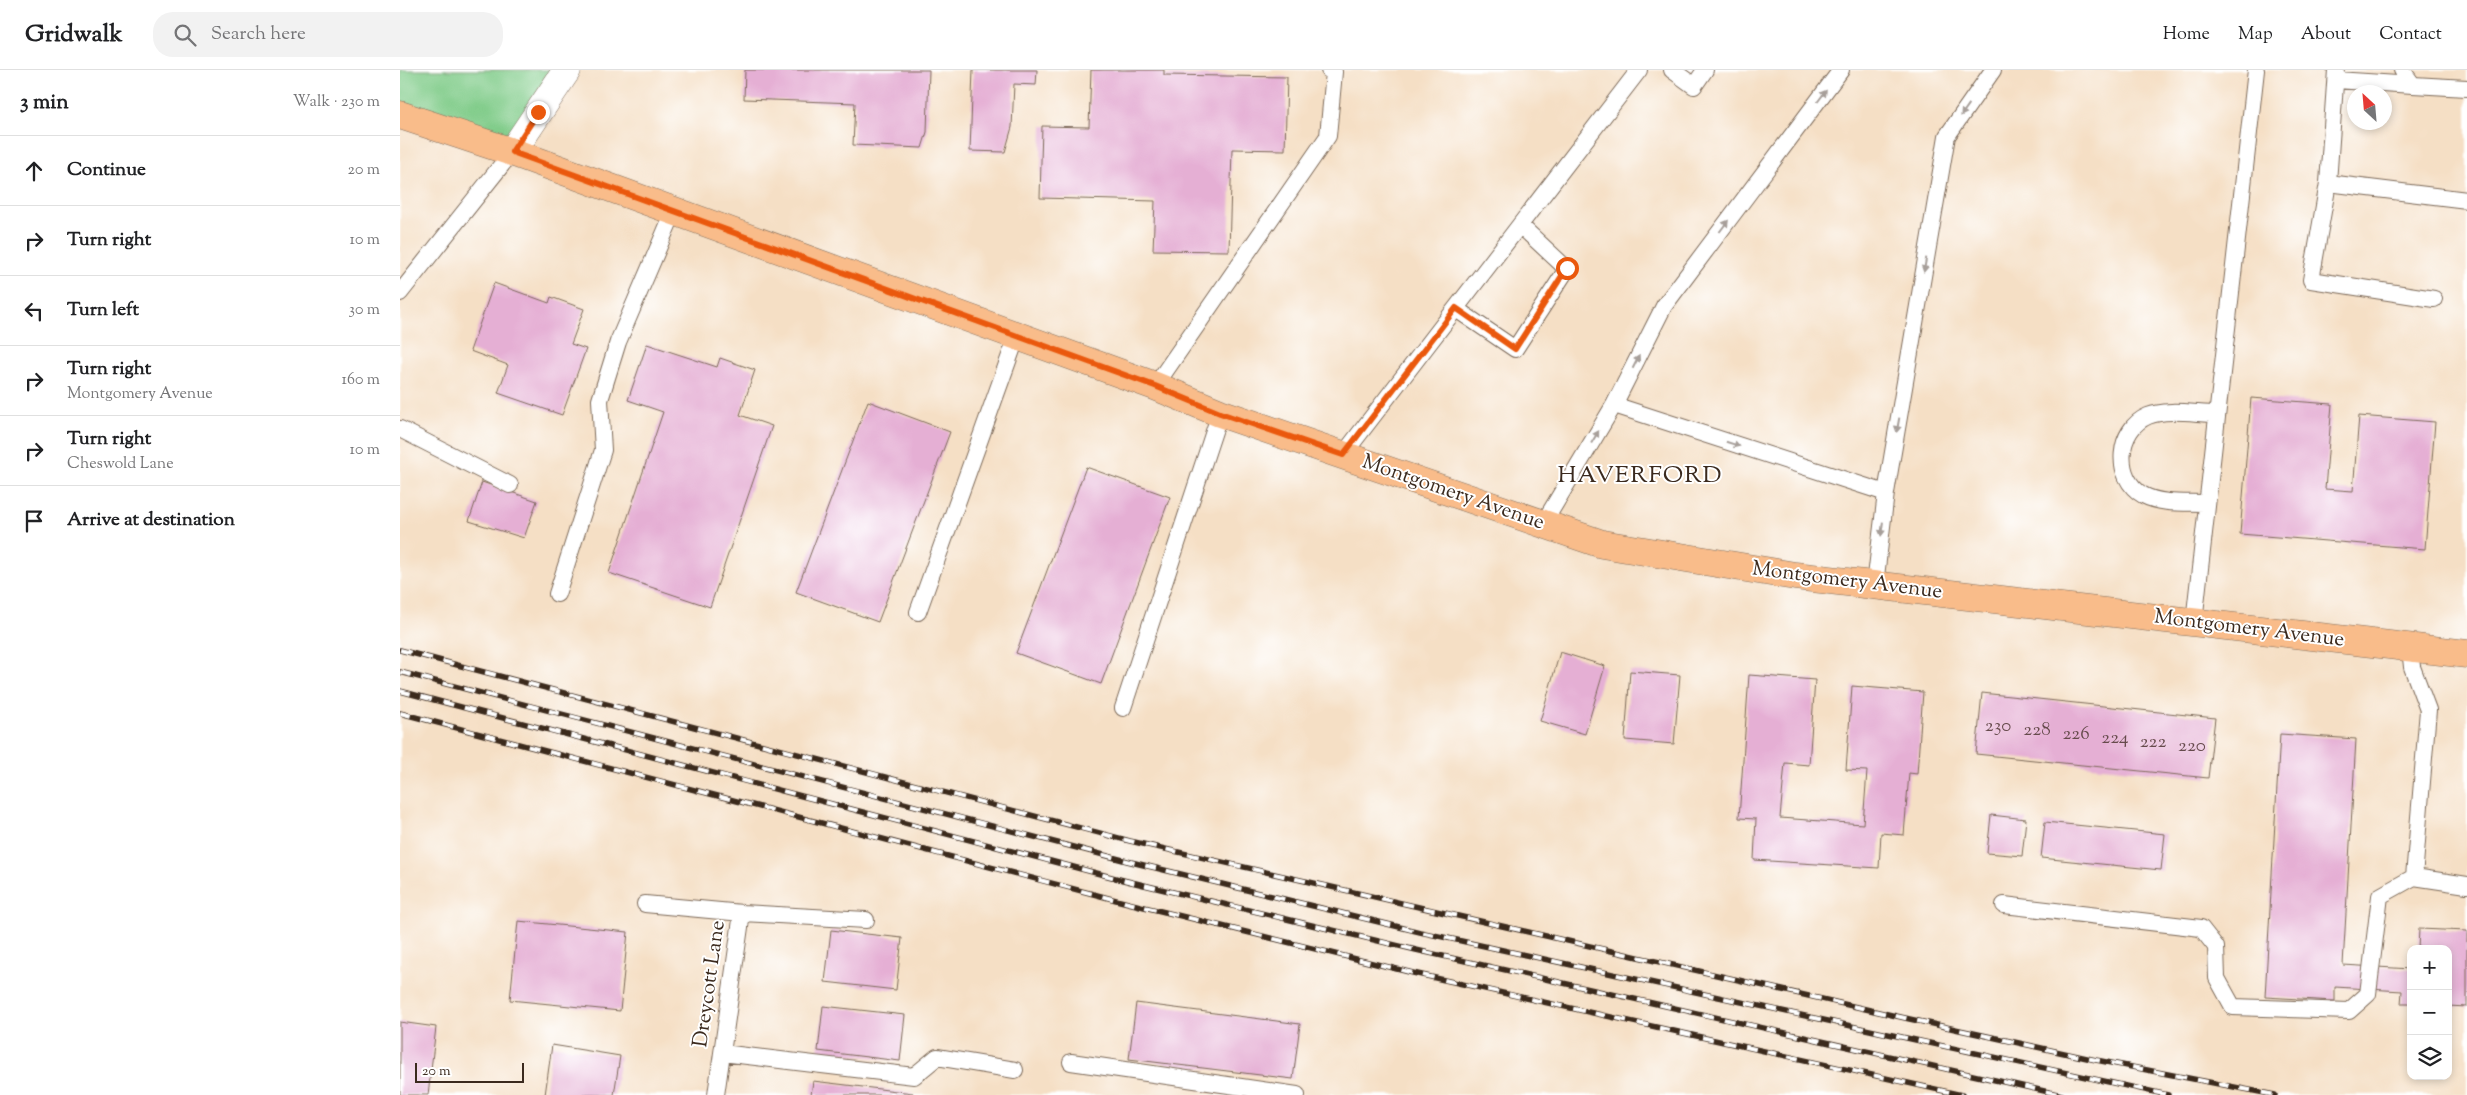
<!DOCTYPE html>
<html lang="en">
<head>
<meta charset="utf-8">
<style>
  :root { --surface:#fff; --page:#f2f2f2; --text:#202124; --muted:#757577; --line:#e0e0e0 }
  body { margin:0; font-family:"Sorts Mill Goudy",serif; background:var(--page); color:var(--text) }
  .controls { position:absolute; right:15px; bottom:15px; display:grid; overflow:hidden; border-radius:10px; box-shadow:0 2px 8px #0003 }
  .controls button { width:45px; height:45px; display:grid; place-items:center; padding:0; border:0; border-bottom:1px solid var(--line); background:var(--surface); color:var(--text); font:25px sans-serif }
  .compass { position:absolute; left:1947px; top:15px; width:45px; height:45px; border-radius:50%; background:var(--surface); box-shadow:0 2px 8px #0003; rotate:334deg }
  .scale { position:absolute; left:15px; bottom:12px; width:109px; box-sizing:border-box; padding-left:5px; border:2px solid #3b2a1e; border-top:0; font-size:14px; line-height:18px; white-space:nowrap; color:#3b2a1e; -webkit-text-stroke:4px #fff; paint-order:stroke }
  .stop { position:absolute; width:15px; height:15px; margin:-11px; border:4px solid #ea580c; border-radius:50%; background:#fff }
  .stop.end { background:#ea580c; border-color:#fff; box-shadow:0 1px 5px #0008 }
  .list { margin:0; padding:0; list-style:none }
  h2 { display:flex; justify-content:space-between; align-items:center; height:65px; margin:0; padding:0 20px; font-size:21px }
  h2 small { font-size:16px; font-weight:400; color:var(--muted) }
  .list li { display:grid; grid-template-columns:32px 1fr auto; gap:15px; align-items:center; box-sizing:border-box; height:70px; padding:0 20px; border-top:1px solid var(--line) }
  .list b { display:block; font-size:19px; white-space:nowrap }
  .list p { margin:0; font-size:16px; white-space:nowrap; color:var(--muted) }
  .list em { font-size:16px; font-style:normal; color:var(--muted) }
  .icon { flex:none; width:28px; height:28px; fill:none; stroke:currentColor; stroke-width:2; stroke-linecap:round; stroke-linejoin:round }
  .map { position:relative; flex:none; width:2067px; height:1025px; overflow:hidden }
  header { display:flex; align-items:center; gap:30px; box-sizing:border-box; height:70px; padding:0 25px; background:var(--surface); border-bottom:1px solid var(--line) }
  header strong { font-size:24px }
  nav { display:flex; gap:28px; margin-inline-start:auto; font-size:18px }
  .search { width:350px; height:45px; background:var(--page); display:flex; align-items:center; gap:12px; box-sizing:border-box; padding:0 18px; border-radius:20px; color:var(--muted); font-size:19px }
  main { display:flex }
  aside { flex:1; background:var(--surface) }
  .map>svg:first-child { display:block }
  .green { fill:#81cc8a; stroke:#5e7b54 }
  .building { fill:#e5afd4 }
  .lines { fill:none; stroke-linecap:round; stroke-linejoin:round }
  .service-casing { stroke:#7c6958; stroke-width:18 }
  .minor-casing { stroke:#7c6958; stroke-width:29 }
  .primary-casing { stroke:#7c6958; stroke-width:29 }
  .service { stroke:#fff; stroke-width:16 }
  .minor { stroke:#fff; stroke-width:28 }
  .primary { stroke:#f9bc8a; stroke-width:28 }
  .rail-casing { stroke:#3b2a1e; stroke-width:5.5 }
  .rail { stroke:#fff; stroke-width:4; stroke-dasharray:11; stroke-linecap:butt }
  .oneway { fill:#a79f9a }
  .route { stroke:#ea580c; stroke-width:6 }
  .labels { text-anchor:middle; dominant-baseline:central; stroke-width:4; stroke-linejoin:round; paint-order:stroke }
  .number-label { font-size:19px; fill:#664b4c }
  .street-label { font-size:21px; fill:#3b2a1e; stroke:#fff }
  .quarter-label { font-size:24px; letter-spacing:1px; fill:#3b2a1e; stroke:#fff }
</style>
</head>
<body>
<header>
<strong>Gridwalk</strong>
<div class="search"><svg class="icon" aria-label="search" viewBox="0 0 24 24"><circle cx="10" cy="10" r="6"/><path d="M15 15l6 6"/></svg>Search here</div>
<nav><a>Home</a><a>Map</a><a>About</a><a>Contact</a></nav>
</header>
<main>
<aside>
<h2>3 min<small>Walk · 230 m</small></h2>
<ul class="list">
<li><svg class="icon" aria-label="ahead" viewBox="0 0 24 24"><path d="M12 20V5M6 11l6-6 6 6"/></svg><div><b>Continue</b></div><em>20 m</em></li>
<li><svg class="icon" aria-label="right" viewBox="0 0 24 24"><path d="M7 20v-9h11M14 6l5 5-5 5"/></svg><div><b>Turn right</b></div><em>10 m</em></li>
<li><svg class="icon" aria-label="left" viewBox="0 0 24 24"><path d="M17 20v-9H6M10 6l-5 5 5 5"/></svg><div><b>Turn left</b></div><em>30 m</em></li>
<li><svg class="icon" aria-label="right" viewBox="0 0 24 24"><path d="M7 20v-9h11M14 6l5 5-5 5"/></svg><div><b>Turn right</b><p>Montgomery Avenue</p></div><em>160 m</em></li>
<li><svg class="icon" aria-label="right" viewBox="0 0 24 24"><path d="M7 20v-9h11M14 6l5 5-5 5"/></svg><div><b>Turn right</b><p>Cheswold Lane</p></div><em>10 m</em></li>
<li><svg class="icon" aria-label="arrive" viewBox="0 0 24 24"><path d="M6 21V4h12l-3 4 3 4H6"/></svg><div><b>Arrive at destination</b></div></li>
</ul>
</aside>
<div class="map">
<svg width="2067" height="1025" viewBox="0 0 2067 1025">
  <rect width="100%" height="100%" fill="#fff"/>
  <filter id="ink" filterUnits="userSpaceOnUse"><feTurbulence type="fractalNoise" baseFrequency=".02" numOctaves="2"/><feDisplacementMap in="SourceGraphic" scale="10" xChannelSelector="R" yChannelSelector="G"/><feConvolveMatrix kernelMatrix="1 2 1 2 8 2 1 2 1" color-interpolation-filters="sRGB"/></filter>
  <filter id="wash" filterUnits="userSpaceOnUse"><feTurbulence type="fractalNoise" baseFrequency=".0096" numOctaves="4" result="noise"/><feDisplacementMap in="SourceGraphic" scale="20" xChannelSelector="R" yChannelSelector="G"/><feGaussianBlur stdDeviation="1.12" result="paint"/><feColorMatrix in="noise" values="0 0 0 0 0 0 0 0 0 0 0 0 0 0 0 0 0 1.4 0 .05"/><feComposite in="paint" operator="in"/></filter>
  <g filter="url(#wash)">
    <rect width="100%" height="100%" fill="#f5dfc5"/>
    <path class="green" d="M0,0H167L112,82L0,44Z"/>
    <g id="blocks">
      <path class="building" d="M345,0H529L527,62L522,78L453,75L455,33L344,29Z
        M573,0H637L636,15L614,14L612,57L605,82L570,81Z
        M691,0H764V5L887,7L885,80L832,79L829,181L753,180L755,131L640,128L642,56L689,57Z
        M94,213L149,233L151,227L184,239L171,274L186,279L162,345L98,323L108,295L70,281Z
        M247,274L317,297L320,288L355,300L340,345L372,356L310,537L209,503L263,342L228,330Z
        M1851,328L1932,334L1925,419L1953,421L1959,346L2035,352L2025,479L1840,464Z
        M468,331L550,362L478,552L396,522Z
        M686,397L770,427L701,614L616,583Z
        M82,412L137,431L124,468L69,451Z
        M1160,582L1205,596L1185,664L1140,651Z
        M1230,601L1280,605L1274,674L1225,670Z
        M1349,605L1415,610L1409,695L1385,693L1380,748L1463,754L1467,701L1446,700L1452,616L1523,622L1517,704L1509,703L1504,765L1481,763L1479,798L1354,790L1356,749L1339,748Z
        M1582,623L1815,648L1808,708L1576,684Z
        M1880,664L1956,669L1943,895L2011,899V934H2001L2002,921L1935,917V931L1865,927Z
        M1591,745L1626,749L1622,786L1587,783Z
        M1645,752L1765,764L1761,800L1641,788Z
        M118,851L228,862L220,941L110,930Z
        M2019,859L2067,861V937L2048,936V879H2018Z
        M431,860L502,868L496,920L425,912Z
        M736,933L900,954L893,1009L729,989Z
        M423,936L505,945L500,991L418,981Z
        M0,952L36,957L28,1025H0Z
        M152,975L220,986L214,1025H145Z
        M413,1011L513,1023V1025H411Z"/>
    </g>
  </g>
  <g filter="url(#ink)">
    <use href="#blocks" fill-opacity="0" stroke="#7c6958" stroke-width="1"/>
    <g class="lines">
      <defs>
        <path id="service" d="M1272,0L1294,16L1305,0
          M2002,0L2013,15L2067,18
          M1936,10L2013,15
          M1928,113L1936,0
          M0,223L112,82
          M2034,229L1911,210L1928,113L2067,130
          M1056,239L1115,279L1167,199L1120,155
          M755,316L928,66L934,2L929,0
          M1214,335L1264,236L1441,0
          M0,359L110,415
          M943,385L1239,0
          M1486,423L1547,66L1593,0
          M1807,433C1786,432 1762,435 1743,425C1713,408 1717,359 1748,346C1768,338 1796,344 1817,344
          M1143,454L1214,335L1486,423L1475,515
          M157,524L203,380L200,330L218,272L274,141
          M518,542L617,266
          M1794,552L1856,0
          M2010,578L2012,597L2028,640L2014,807L2067,815
          M723,638L820,343
          M245,834L342,843L316,1025
          M1604,835L1801,858L1816,877L1817,908L1833,937L1949,941L1968,924L1980,826L2014,807
          M342,843L466,850
          M322,983L514,1006L537,987L615,1000
          M671,992L897,1025"/>
        <path id="minor" d="M112,82L167,0"/>
        <path id="primary" d="M0,45L112,82L755,316L820,343L1202,474L1395,506L2067,584"/>
      </defs>
      <use href="#service" class="service-casing"/>
      <use href="#minor" class="minor-casing"/>
      <use href="#primary" class="primary-casing"/>
      <use href="#service" class="service"/>
      <use href="#minor" class="minor"/>
      <use href="#primary" class="primary"/>
      <defs>
        <path id="rail" d="M0,580L730,771L1505,948L1696,990L1875,1025
          M0,602L727,791L1020,862L1768,1025
          M0,621L723,810L1016,880L1662,1025
          M0,643L720,831L1013,903L1562,1025"/>
      </defs>
      <use href="#rail" class="rail-casing"/>
      <use href="#rail" class="rail"/>
    </g>
    <defs><path id="oneway-solid" d="M-6-.8H1V-3.2L6.5 0L1 3.2V.8H-6Z" transform="scale(1.25)"/></defs>
    <g class="oneway">
      <use href="#oneway-solid" transform="translate(1422 26) rotate(-53)"/>
      <use href="#oneway-solid" transform="translate(1565 40) rotate(125)"/>
      <use href="#oneway-solid" transform="translate(1324 156) rotate(-53)"/>
      <use href="#oneway-solid" transform="translate(1525 195) rotate(100)"/>
      <use href="#oneway-solid" transform="translate(1236 292) rotate(-63)"/>
      <use href="#oneway-solid" transform="translate(1498 355) rotate(100)"/>
      <use href="#oneway-solid" transform="translate(1195 367) rotate(-59)"/>
      <use href="#oneway-solid" transform="translate(1333 374) rotate(18)"/>
      <use href="#oneway-solid" transform="translate(1482 459) rotate(97)"/>
    </g>
  </g>
  <g class="lines" filter="url(#ink)">
    <path class="route" d="M138,42L112,82L755,316L820,343L943,385L1056,238L1115,279L1167,198"/>
  </g>
  <g class="labels">
    <g class="number-label">
      <text x="1598" y="656">230</text>
      <text x="1637" y="660">228</text>
      <text x="1676" y="664">226</text>
      <text x="1715" y="668">224</text>
      <text x="1753" y="672">222</text>
      <text x="1792" y="676">220</text>
    </g>
    <g class="street-label">
      <text transform="translate(1053 423) rotate(19)">Montgomery Avenue</text>
      <text transform="translate(1447 511) rotate(7)">Montgomery Avenue</text>
      <text transform="translate(1849 559) rotate(7)">Montgomery Avenue</text>
      <text transform="translate(310 914) rotate(-82)">Dreycott Lane</text>
    </g>
    <g class="quarter-label">
      <text x="1240" y="406">HAVERFORD</text>
    </g>
  </g>
</svg>
<div class="controls">
<button>+</button>
<button>−</button>
<button><svg class="icon" aria-label="layers" viewBox="0 0 24 24"><path d="M12 4l9 5-9 5-9-5zM3 14l9 5 9-5"/></svg></button>
</div>
<svg class="compass" viewBox="-18 -18 36 36"><path d="M0-13l5 13h-10z" fill="#e53935"/><path d="M0 13l5-13h-10z" fill="#757577"/></svg>
<div class="scale">20 m</div>
<div class="stop" style="left:1167px;top:198px"></div>
<div class="stop end" style="left:138px;top:42px"></div>
</div>
</main>
</body>
</html>
